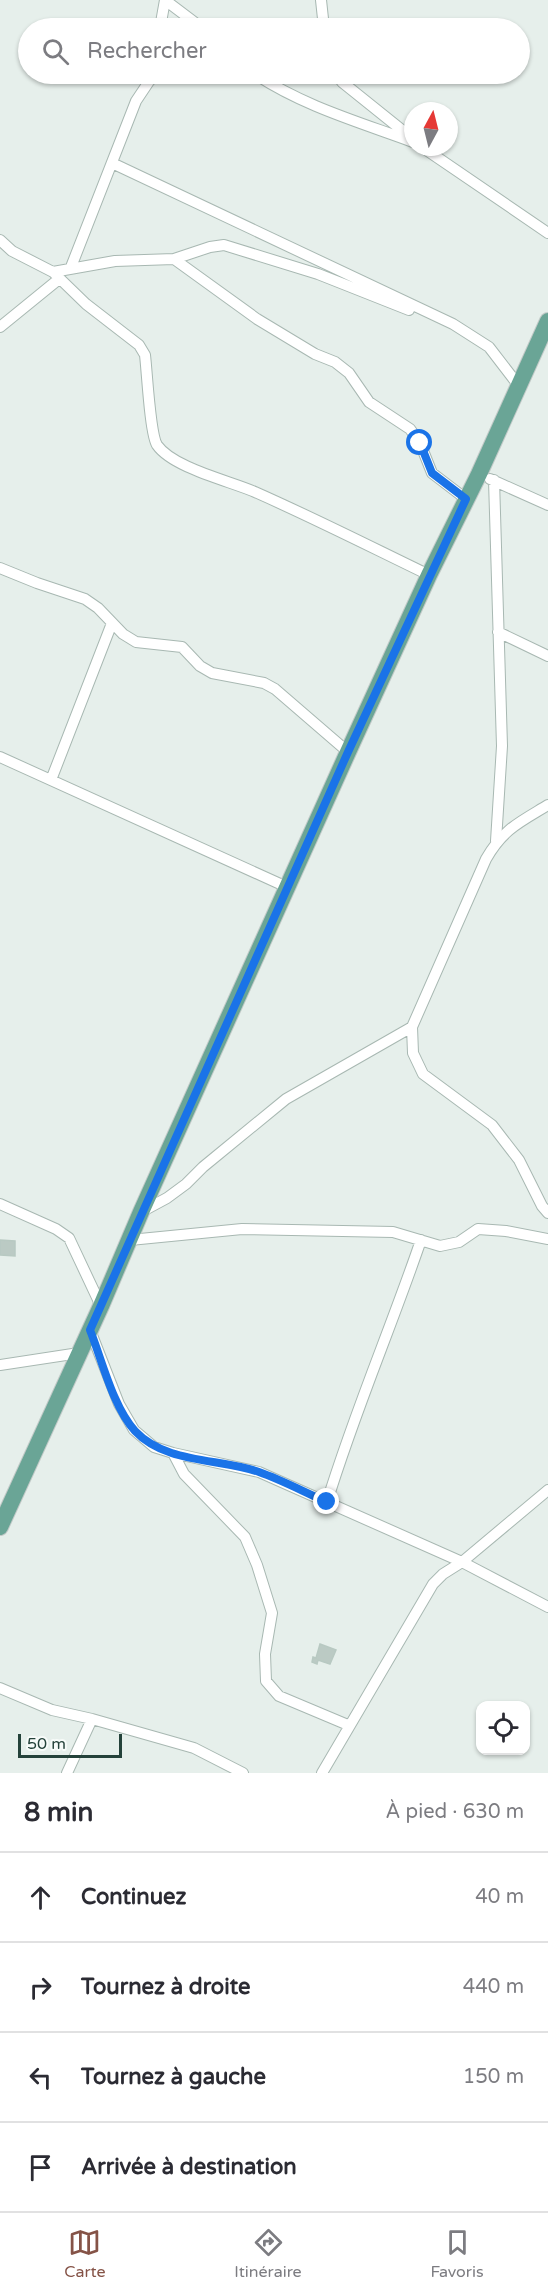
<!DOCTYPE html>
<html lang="fr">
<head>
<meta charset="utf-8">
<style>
  :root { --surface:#fff; --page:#f7f7f7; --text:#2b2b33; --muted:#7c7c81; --line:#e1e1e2; --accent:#855347 }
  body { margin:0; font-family:"Varela Round",sans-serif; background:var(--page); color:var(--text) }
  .controls { position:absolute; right:18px; bottom:18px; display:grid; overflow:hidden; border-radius:12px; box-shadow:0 2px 4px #0004 }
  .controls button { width:54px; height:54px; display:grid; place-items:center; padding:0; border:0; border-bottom:2px solid var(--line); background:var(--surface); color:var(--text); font:30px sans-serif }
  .compass { position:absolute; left:404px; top:102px; width:54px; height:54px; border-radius:50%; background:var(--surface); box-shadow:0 2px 4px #0004; rotate:7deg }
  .scale { position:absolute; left:18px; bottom:15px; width:104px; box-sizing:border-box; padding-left:6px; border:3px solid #24423a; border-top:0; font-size:16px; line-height:21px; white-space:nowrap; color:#24423a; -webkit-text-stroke:4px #f7fbf9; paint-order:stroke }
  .stop { position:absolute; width:18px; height:18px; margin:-14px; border:4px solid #1a73e8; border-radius:50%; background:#fff }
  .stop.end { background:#1a73e8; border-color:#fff; box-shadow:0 2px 6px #0008 }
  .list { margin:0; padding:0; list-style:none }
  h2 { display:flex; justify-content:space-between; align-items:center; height:78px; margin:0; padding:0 24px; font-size:26px }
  h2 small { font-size:20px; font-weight:400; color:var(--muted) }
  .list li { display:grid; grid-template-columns:39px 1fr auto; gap:18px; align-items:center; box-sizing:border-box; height:90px; padding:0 24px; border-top:2px solid var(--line) }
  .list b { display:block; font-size:22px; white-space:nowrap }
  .list em { font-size:20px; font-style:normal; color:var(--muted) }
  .icon { flex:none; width:33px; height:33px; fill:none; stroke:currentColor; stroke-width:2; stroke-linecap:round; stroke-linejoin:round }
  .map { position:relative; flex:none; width:548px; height:1773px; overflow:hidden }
  .search { position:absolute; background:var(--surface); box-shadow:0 2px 4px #0004; left:18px; right:18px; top:18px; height:66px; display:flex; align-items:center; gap:15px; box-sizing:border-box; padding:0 21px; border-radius:33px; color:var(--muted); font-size:22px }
  .sheet { height:438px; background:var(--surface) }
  nav { display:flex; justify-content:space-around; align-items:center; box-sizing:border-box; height:84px; border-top:2px solid var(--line); background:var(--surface); font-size:16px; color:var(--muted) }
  nav a { display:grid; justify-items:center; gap:3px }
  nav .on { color:var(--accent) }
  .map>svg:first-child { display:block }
  .building { fill:#bbcac4; stroke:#b8c9c2; stroke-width:1.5 }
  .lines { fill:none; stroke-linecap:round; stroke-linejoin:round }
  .street-casing { stroke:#a8b8b2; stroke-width:12 }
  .primary-casing { stroke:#c2cac8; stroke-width:18 }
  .street { stroke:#fff; stroke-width:10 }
  .primary { stroke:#6aa596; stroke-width:16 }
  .route { stroke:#1a73e8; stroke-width:8 }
</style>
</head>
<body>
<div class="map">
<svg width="548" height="1773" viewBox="0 0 548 1773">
  <rect width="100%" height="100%" fill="#e6efeb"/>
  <path class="building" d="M0,1240L15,1241V1256L0,1255Z
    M320,1644L336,1650L330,1664L318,1660L317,1664L312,1662L313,1657L316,1658Z"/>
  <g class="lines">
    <defs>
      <path id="street" d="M165,0L202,28
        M321,0L324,28
        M160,28L165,0
        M255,74C303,106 359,122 413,142
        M336,74L342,82L413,139
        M422,147L548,233
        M112,163L453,324L489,347L519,386
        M0,240L12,251L53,272L86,304L139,345L145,355C147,371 150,434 157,445C173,468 230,481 255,492C314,518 371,547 429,575
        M174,259L257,319L315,354L335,362L349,373L369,402L410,429L420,443L432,473L466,499
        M71,267L136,101L150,80L162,74
        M53,272L115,261L174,259L210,247L224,245L318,274L409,310
        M0,327L59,279
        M490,479L548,505
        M494,480L502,746L496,841
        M0,568L37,583L85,599L98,608L123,634L136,642L182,647L200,666L212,673L264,683L275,689L348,752
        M498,632L548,656
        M0,757L289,888
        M51,780L112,623
        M548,805C520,822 503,829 486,859L412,1027L413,1053L423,1074L492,1125L519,1160L542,1206L548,1213
        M0,1204L56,1229L69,1238L101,1306
        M141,1212L167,1198L186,1184L203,1167L286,1099L412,1027
        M130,1240L242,1229L393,1232L440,1246L459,1242L478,1229L506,1231L548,1239
        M90,1330L119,1404L134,1430L154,1447L173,1453L259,1472L462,1562L548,1607
        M0,1365L79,1353
        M173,1453L184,1474L245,1537L257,1565L272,1613L265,1654L266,1681L279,1696L348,1725
        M327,1502C354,1413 391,1328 421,1240
        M0,1688L52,1710L92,1719L194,1748L243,1773
        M67,1773L92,1719
        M322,1773L433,1584L443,1574L462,1562L548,1490"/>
      <path id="primary" d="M0,1527L101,1306L141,1212L348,752L429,575L479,474L548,321"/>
    </defs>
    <use href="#street" class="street-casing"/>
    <use href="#primary" class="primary-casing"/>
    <use href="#street" class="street"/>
    <use href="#primary" class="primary"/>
  </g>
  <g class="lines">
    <path class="route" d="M327,1502C304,1492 282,1480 259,1472C219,1458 166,1464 135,1431C113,1407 102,1360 90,1330L348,752L466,499L432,473L420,443"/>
  </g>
</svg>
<div class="controls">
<button><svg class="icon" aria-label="locate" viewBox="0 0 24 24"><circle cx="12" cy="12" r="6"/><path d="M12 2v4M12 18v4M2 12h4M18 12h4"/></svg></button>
</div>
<svg class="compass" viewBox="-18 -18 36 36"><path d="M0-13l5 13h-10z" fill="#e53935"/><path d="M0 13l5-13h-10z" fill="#7c7c81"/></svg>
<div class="scale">50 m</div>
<div class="stop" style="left:420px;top:443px"></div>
<div class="stop end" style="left:327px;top:1502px"></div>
<div class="search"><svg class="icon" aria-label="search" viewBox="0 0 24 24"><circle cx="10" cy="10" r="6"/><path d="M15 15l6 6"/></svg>Rechercher</div>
</div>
<section class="sheet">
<h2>8 min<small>À pied · 630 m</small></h2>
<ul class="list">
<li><svg class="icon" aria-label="ahead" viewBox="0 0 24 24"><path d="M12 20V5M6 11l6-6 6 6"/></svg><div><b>Continuez</b></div><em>40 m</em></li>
<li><svg class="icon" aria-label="right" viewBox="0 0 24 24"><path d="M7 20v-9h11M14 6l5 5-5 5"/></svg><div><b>Tournez à droite</b></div><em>440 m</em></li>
<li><svg class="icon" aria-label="left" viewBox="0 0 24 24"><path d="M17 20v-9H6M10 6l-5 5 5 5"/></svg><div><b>Tournez à gauche</b></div><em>150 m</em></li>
<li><svg class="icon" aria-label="arrive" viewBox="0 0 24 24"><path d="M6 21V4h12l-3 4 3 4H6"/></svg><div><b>Arrivée à destination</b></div></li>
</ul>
</section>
<nav>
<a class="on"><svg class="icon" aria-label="map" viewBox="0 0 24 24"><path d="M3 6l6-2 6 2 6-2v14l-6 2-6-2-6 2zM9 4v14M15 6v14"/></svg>Carte</a>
<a><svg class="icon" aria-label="directions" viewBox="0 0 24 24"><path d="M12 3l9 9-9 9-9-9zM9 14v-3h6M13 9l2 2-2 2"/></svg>Itinéraire</a>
<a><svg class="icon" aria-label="saved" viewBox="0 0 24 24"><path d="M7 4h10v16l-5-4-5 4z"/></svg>Favoris</a>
</nav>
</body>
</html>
